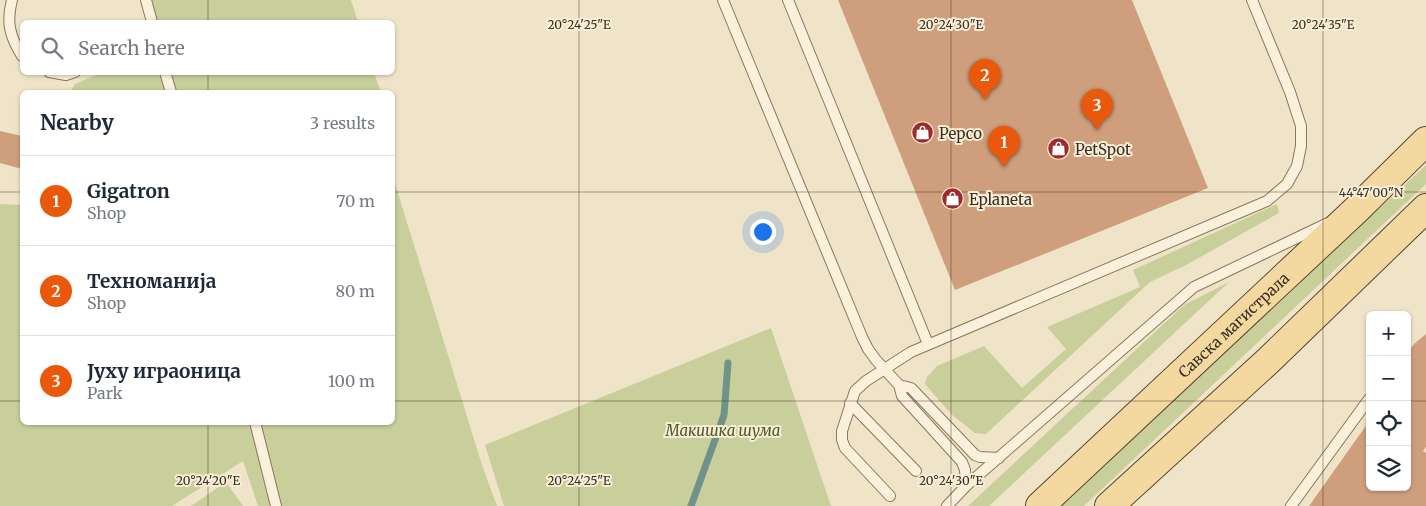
<!DOCTYPE html>
<html lang="en">
<head>
<meta charset="utf-8">
<style>
  :root { --surface:#fff; --page:#f6f6f7; --text:#1f2937; --muted:#747a83; --line:#e0e1e3; --accent:#ea580c }
  body { margin:0; font-family:Merriweather,serif; background:var(--page); color:var(--text) }
  .controls { position:absolute; right:15px; bottom:15px; display:grid; overflow:hidden; border-radius:8px; box-shadow:0 1px 4px #0004 }
  .controls button { width:45px; height:45px; display:grid; place-items:center; padding:0; border:0; border-bottom:1px solid var(--line); background:var(--surface); color:var(--text); font:25px sans-serif }
  .you { position:absolute; left:762px; top:231px; width:18px; height:18px; margin:-12px; border:4px solid #fff; border-radius:50%; background:#1a73e8; box-shadow:0 0 0 8px #1a73e833 }
  .badge { display:grid; place-items:center; width:32px; height:32px; border-radius:50%; background:var(--accent); color:#fff; font-size:16px; font-weight:700 }
  .pin { position:absolute; translate:-50% -41px; filter:drop-shadow(0 1px 2px #0008) }
  .pin::after { content:''; position:absolute; top:26px; width:18px; height:15px; background:inherit; clip-path:polygon(0 0,100% 0,50% 100%) }
  .list { margin:0; padding:0; list-style:none }
  h2 { display:flex; justify-content:space-between; align-items:center; height:65px; margin:0; padding:0 20px; font-size:21px }
  h2 small { font-size:16px; font-weight:400; color:var(--muted) }
  .list li { display:grid; grid-template-columns:32px 1fr auto; gap:15px; align-items:center; box-sizing:border-box; height:90px; padding:0 20px; border-top:1px solid var(--line) }
  .list b { display:block; font-size:19px; white-space:nowrap }
  .list p { margin:0; font-size:16px; white-space:nowrap; color:var(--muted) }
  .list em { font-size:16px; font-style:normal; color:var(--muted) }
  .icon { flex:none; width:28px; height:28px; fill:none; stroke:currentColor; stroke-width:2; stroke-linecap:round; stroke-linejoin:round }
  .map { position:relative; flex:none; width:1426px; height:506px; overflow:hidden }
  .search { position:absolute; background:var(--surface); box-shadow:0 1px 4px #0004; left:20px; top:20px; width:375px; height:55px; display:flex; align-items:center; gap:12px; box-sizing:border-box; padding:0 18px; border-radius:8px; color:var(--muted); font-size:19px }
  .panel { position:absolute; background:var(--surface); box-shadow:0 1px 4px #0004; left:20px; top:90px; width:375px; height:335px; border-radius:8px }
  .map>svg:first-child { display:block }
  .green { fill:#c9cf9b }
  .lines { fill:none; stroke-linecap:round; stroke-linejoin:round }
  .stream { stroke:#6f938a; stroke-width:7 }
  .building { fill:#cf9f7d }
  .lane-casing { stroke:#8d765c; stroke-width:12 }
  .primary-casing { stroke:#5b4430; stroke-width:30 }
  .lane { stroke:#faf1dc; stroke-width:10 }
  .primary { stroke:#f3d9a0; stroke-width:28 }
  .ticks { fill:none; stroke:#3d2e20; stroke-width:1; stroke-opacity:0.45 }
  .labels { text-anchor:middle; dominant-baseline:central; stroke-width:4; stroke-linejoin:round; paint-order:stroke }
  .poi-label { font-size:15px; fill:#3d2e20; stroke:#f7eed8; text-anchor:start }
  .street-label { font-size:15px; fill:#3d2e20; stroke:#f7eed8 }
  .park-label { font-size:15px; font-style:italic; fill:#4d5a26; stroke:#f7eed8 }
  .ticks-label { font-size:12px; text-anchor:middle; fill:#3d2e20; stroke:#f7eed8; stroke-width:4; stroke-linejoin:round; paint-order:stroke }
</style>
</head>
<body>
<div class="map">
<svg width="1426" height="506" viewBox="0 0 1426 506">
  <rect width="100%" height="100%" fill="#f0e4c8"/>
  <path class="green" d="M147,0H351L358,22H152Z
    M103,72L374,73L381,92H70L75,84Z
    M1426,165V184L1084,506H1062L1252,326Z
    M393,177L482,465L497,506H258L243,461L172,506H0V204L22,205V422H392Z
    M1277,204L1279,213L1186,265L1150,282L986,434L975,433L951,414L925,384L927,377L937,366L984,346L1022,388L1066,349L1047,327L1140,287L1133,270Z
    M1229,282L989,506H968L1184,305Z
    M771,328L831,506H504L485,445Z
    M226,482L243,506H191Z"/>
  <g class="lines">
    <path class="stream" d="M691,506L724,415L728,363"/>
  </g>
  <path class="building" d="M838,0H1132L1208,188L955,290Z
    M0,131L22,136V169L0,163Z
    M1426,334V447L1423,451L1426,453V506H1309L1370,420V487H1407V353L1415,343Z"/>
  <g class="lines">
    <defs>
      <path id="lane" d="M12,0C6,22 10,37 22,56
        M146,0L152,22
        M723,0L862,337L868,349L876,360L899,385L902,396L962,462L965,470L966,486
        M788,0L928,344
        M49,72L66,75L75,72
        M165,72L171,92
        M899,385L911,388L975,455L980,457L999,458
        M850,403L916,471
        M255,422L276,506
        M890,496L845,448L842,440V431L855,391L866,381L911,352L1267,201L1287,184L1297,166L1301,146V126L1290,92L1252,0
        M947,506L966,486L1194,287L1328,223
        M1291,506L1369,399"/>
      <g id="primary">
        <path id="s1" d="M1040,506L1356,210L1426,141"/>
        <path d="M1109,506L1269,360L1426,208"/>
      </g>
    </defs>
    <use href="#lane" class="lane-casing"/>
    <use href="#primary" class="primary-casing"/>
    <use href="#lane" class="lane"/>
    <use href="#primary" class="primary"/>
  </g>
  <path class="ticks" d="M208,0V22M579,0V506M951,0V506M1323,0V506M208,72V92M0,192H22M392,192H1426M0,401H22M392,401H1370M1407,401H1426M208,422V506"/>
  <defs>
    <symbol id="shop-disc" viewBox="-11 -11 22 22"><circle r="9.5" fill="#9e2a2b" stroke="#f7eed8"/><path d="M-5-2.5h2.3a2.7 3.5 0 0 1 5.4 0H5L5.5 6h-11ZM-1.5-2.5h3a1.5 2.3 0 0 0-3 0Z" fill="#fff"/></symbol>
  </defs>
  <g fill-rule="evenodd">
    <use href="#shop-disc" x="910" y="120" width="25" height="25"/>
    <use href="#shop-disc" x="1046" y="136" width="25" height="25"/>
    <use href="#shop-disc" x="940" y="186" width="25" height="25"/>
  </g>
  <g class="labels">
    <g class="poi-label">
      <text x="939" y="133">Pepco</text>
      <text x="1075" y="149">PetSpot</text>
      <text x="969" y="199">Eplaneta</text>
    </g>
    <g class="street-label">
      <text stroke="none"><textPath href="#s1" startOffset="265">Савска магистрала</textPath></text>
    </g>
    <g class="park-label">
      <text x="723" y="430">Макишка шума</text>
    </g>
  </g>
  <g class="ticks-label">
    <text x="579" y="29">20°24'25"E</text>
    <text x="951" y="29">20°24'30"E</text>
    <text x="1323" y="29">20°24'35"E</text>
    <text x="1371" y="197">44°47'00"N</text>
    <text x="208" y="485">20°24'20"E</text>
    <text x="579" y="485">20°24'25"E</text>
    <text x="951" y="485">20°24'30"E</text>
  </g>
</svg>
<div class="controls">
<button>+</button>
<button>−</button>
<button><svg class="icon" aria-label="locate" viewBox="0 0 24 24"><circle cx="12" cy="12" r="6"/><path d="M12 2v4M12 18v4M2 12h4M18 12h4"/></svg></button>
<button><svg class="icon" aria-label="layers" viewBox="0 0 24 24"><path d="M12 4l9 5-9 5-9-5zM3 14l9 5 9-5"/></svg></button>
</div>
<div class="you"></div>
<div class="pin badge" style="left:1004px;top:167px">1</div>
<div class="pin badge" style="left:985px;top:100px">2</div>
<div class="pin badge" style="left:1097px;top:130px">3</div>
<div class="search"><svg class="icon" aria-label="search" viewBox="0 0 24 24"><circle cx="10" cy="10" r="6"/><path d="M15 15l6 6"/></svg>Search here</div>
<section class="panel">
<h2>Nearby<small>3 results</small></h2>
<ul class="list">
<li><span class="badge">1</span><div><b>Gigatron</b><p>Shop</p></div><em>70 m</em></li>
<li><span class="badge">2</span><div><b>Техноманија</b><p>Shop</p></div><em>80 m</em></li>
<li><span class="badge">3</span><div><b>Јуху играоница</b><p>Park</p></div><em>100 m</em></li>
</ul>
</section>
</div>
</body>
</html>
